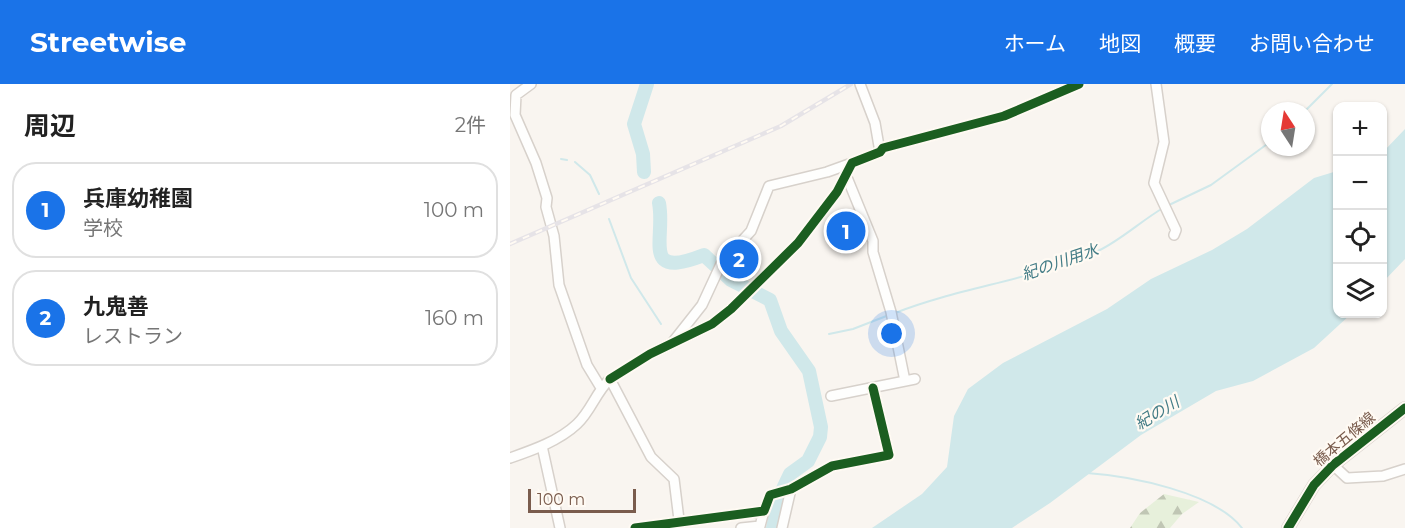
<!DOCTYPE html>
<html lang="ja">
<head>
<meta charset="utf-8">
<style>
  :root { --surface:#fff; --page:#f6f6f6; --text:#222; --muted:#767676; --line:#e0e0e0; --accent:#1a73e8 }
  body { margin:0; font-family:Montserrat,"Noto Sans JP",sans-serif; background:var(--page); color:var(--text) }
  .controls { position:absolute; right:18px; top:18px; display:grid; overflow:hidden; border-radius:12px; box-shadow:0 2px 4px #0004 }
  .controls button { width:54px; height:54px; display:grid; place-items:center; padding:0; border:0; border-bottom:2px solid var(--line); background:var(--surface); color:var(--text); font:30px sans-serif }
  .compass { position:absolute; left:751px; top:18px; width:54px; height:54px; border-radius:50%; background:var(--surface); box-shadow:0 2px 4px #0004; rotate:348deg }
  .scale { position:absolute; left:18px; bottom:15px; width:108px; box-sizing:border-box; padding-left:6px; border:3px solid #7a5c4d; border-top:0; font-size:16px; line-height:21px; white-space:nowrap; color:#7a5c4d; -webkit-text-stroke:4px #fffaf3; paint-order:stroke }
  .you { position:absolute; left:382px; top:250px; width:21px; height:21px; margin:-15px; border:4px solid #fff; border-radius:50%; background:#1a73e8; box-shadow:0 0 0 9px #1a73e833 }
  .badge { display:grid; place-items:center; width:39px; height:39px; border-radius:50%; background:var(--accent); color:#fff; font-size:20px; font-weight:700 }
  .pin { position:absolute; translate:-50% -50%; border:3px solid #fff; box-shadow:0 2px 6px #0006 }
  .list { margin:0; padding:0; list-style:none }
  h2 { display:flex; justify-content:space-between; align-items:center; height:78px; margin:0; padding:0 24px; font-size:26px }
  h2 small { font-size:20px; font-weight:400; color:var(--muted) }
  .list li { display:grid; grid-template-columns:39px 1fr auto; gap:18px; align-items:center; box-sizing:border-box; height:96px; margin:0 12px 12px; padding:0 12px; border:2px solid var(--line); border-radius:24px }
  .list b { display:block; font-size:22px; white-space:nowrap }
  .list p { margin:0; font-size:20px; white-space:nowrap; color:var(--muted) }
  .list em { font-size:20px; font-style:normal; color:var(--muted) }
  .icon { flex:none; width:33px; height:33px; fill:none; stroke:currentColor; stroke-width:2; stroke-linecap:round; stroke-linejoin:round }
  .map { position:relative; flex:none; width:895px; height:444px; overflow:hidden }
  header { display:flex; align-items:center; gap:36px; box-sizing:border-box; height:84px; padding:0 30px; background:var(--accent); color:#fff }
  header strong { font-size:28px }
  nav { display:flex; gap:33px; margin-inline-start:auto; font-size:21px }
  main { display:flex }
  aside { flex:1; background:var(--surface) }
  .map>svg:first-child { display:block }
  .forest { fill:url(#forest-firs) }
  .water { fill:#d0e8ea }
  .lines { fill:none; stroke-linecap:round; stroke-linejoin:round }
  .stream { stroke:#d0e8ea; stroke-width:2 }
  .river { stroke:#d0e8ea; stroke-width:14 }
  .building { fill:url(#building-back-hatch); stroke:#e2d8d2; stroke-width:1.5 }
  .minor-casing { stroke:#d7d1cb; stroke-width:12 }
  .major-casing { stroke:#dad1cc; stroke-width:14 }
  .minor { stroke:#fefefd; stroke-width:9 }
  .major { stroke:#f3eee8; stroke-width:10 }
  .rail-casing { stroke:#e6e3e7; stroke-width:4.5 }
  .rail { stroke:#fffaf3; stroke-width:2; stroke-dasharray:7; stroke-linecap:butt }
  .cycleway-casing { stroke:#fffaf3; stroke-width:13 }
  .cycleway { stroke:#1b5e20; stroke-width:9 }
  .labels { text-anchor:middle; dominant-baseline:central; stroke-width:4.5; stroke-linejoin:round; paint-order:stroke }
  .street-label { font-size:15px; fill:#7a5c4d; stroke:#fffaf3 }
  .water-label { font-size:16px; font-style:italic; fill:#437c86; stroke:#fffaf3 }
</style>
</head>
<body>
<header>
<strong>Streetwise</strong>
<nav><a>ホーム</a><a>地図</a><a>概要</a><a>お問い合わせ</a></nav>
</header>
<main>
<aside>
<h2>周辺<small>2件</small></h2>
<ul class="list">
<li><span class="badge">1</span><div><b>兵庫幼稚園</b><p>学校</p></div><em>100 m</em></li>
<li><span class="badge">2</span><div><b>九鬼善</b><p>レストラン</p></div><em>160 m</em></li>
</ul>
</aside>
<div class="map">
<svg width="895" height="444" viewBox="0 0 895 444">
  <defs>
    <pattern id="forest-firs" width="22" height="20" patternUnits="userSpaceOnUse" patternTransform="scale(1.5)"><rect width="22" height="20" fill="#e7f0db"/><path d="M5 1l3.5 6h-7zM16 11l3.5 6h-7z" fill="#c0c6b4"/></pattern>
    <pattern id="building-back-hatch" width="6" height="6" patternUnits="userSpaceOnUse" patternTransform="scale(1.5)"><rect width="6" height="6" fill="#e6ded7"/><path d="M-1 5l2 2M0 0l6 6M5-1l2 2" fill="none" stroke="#bfb7b1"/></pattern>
  </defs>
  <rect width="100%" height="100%" fill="#f9f5f0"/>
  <path class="forest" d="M654,410L689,418L672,430L660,444H620L630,429Z"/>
  <path class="water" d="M895,45V175L873,198V68Z
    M827,87L828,230H841L804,264L743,297L706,307L631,351L540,419L502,444H362L412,410L437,383L444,332L458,305L493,279L597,225L641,195L702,166L737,145L804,94Z"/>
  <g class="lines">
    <path class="stream" d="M795,27L822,0
      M51,75L57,76
      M65,78L80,91L89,110
      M659,121L701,101L760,58
      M99,135L121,194L151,240
      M385,229C451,203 523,196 588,167C611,156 631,137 653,124
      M319,250L343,245L379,231
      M577,389C620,392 704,408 732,444"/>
    <path class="river" d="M134,88L133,70L124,40L137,0
      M149,119C156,155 130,196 194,171L221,196L260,216L271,247L299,287L311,343L310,353L298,377L280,390L270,411L263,444"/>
  </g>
  <path class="building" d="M231,168L237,174L228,183L222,178Z"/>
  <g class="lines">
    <defs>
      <path id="minor" d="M21,0L6,11L5,31L26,79L37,114L36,123L44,152L49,201L77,281L91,304
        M350,0L365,39L370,68
        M646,0L654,58L644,99L666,146L664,151
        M336,91L363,157V168L381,228L395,297
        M162,259L192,221L211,180L241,147L259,102L317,88L342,79
        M100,295L140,270L202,240L221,225L288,159L327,108L342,79L370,68L373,64L494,32L569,0
        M321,312L405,295
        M32,362L50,444
        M0,374C23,366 49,357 67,340C81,327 86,308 100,295L141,373L164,395L170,444
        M823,381L837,394L873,392L895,385
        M125,444L254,427L260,411L281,405L322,382L379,371L363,304
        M231,444L250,442L254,427
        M272,444L281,405"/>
      <path id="major" d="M778,444L804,401L823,381L895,324"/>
    </defs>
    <use href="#minor" class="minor-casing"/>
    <use href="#major" class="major-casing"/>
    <use href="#minor" class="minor"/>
    <use href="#major" class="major"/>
    <defs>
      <path id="rail" d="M0,160L271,42L341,0"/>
    </defs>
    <use href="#rail" class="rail-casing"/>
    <use href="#rail" class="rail"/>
    <defs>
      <path id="cycleway" d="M100,295L140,270L202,240L221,225L288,159L327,108L342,79L370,68L373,64L494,32L569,0
        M125,444L254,427L260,411L281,405L322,382L379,371L363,304
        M778,444L804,401L823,381L895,324"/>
    </defs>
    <use href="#cycleway" class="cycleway-casing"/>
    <use href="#cycleway" class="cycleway"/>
  </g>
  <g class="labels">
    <g class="street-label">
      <text transform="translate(834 355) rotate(-40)">橋本五條線</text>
    </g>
    <g class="water-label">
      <text transform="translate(550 178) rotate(-19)">紀の川用水</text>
      <text transform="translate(647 329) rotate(-31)">紀の川</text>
    </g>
  </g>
</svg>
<div class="controls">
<button>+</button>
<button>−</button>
<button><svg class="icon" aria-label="locate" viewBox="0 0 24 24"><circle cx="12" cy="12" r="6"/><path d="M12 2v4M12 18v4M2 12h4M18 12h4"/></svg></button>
<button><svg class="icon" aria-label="layers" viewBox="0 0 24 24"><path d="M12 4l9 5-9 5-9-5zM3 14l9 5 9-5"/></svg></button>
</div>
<svg class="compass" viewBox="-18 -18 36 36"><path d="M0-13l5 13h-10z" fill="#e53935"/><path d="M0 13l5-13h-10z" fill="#767676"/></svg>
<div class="scale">100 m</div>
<div class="you"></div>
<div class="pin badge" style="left:336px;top:147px">1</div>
<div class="pin badge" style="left:229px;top:175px">2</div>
</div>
</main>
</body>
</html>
